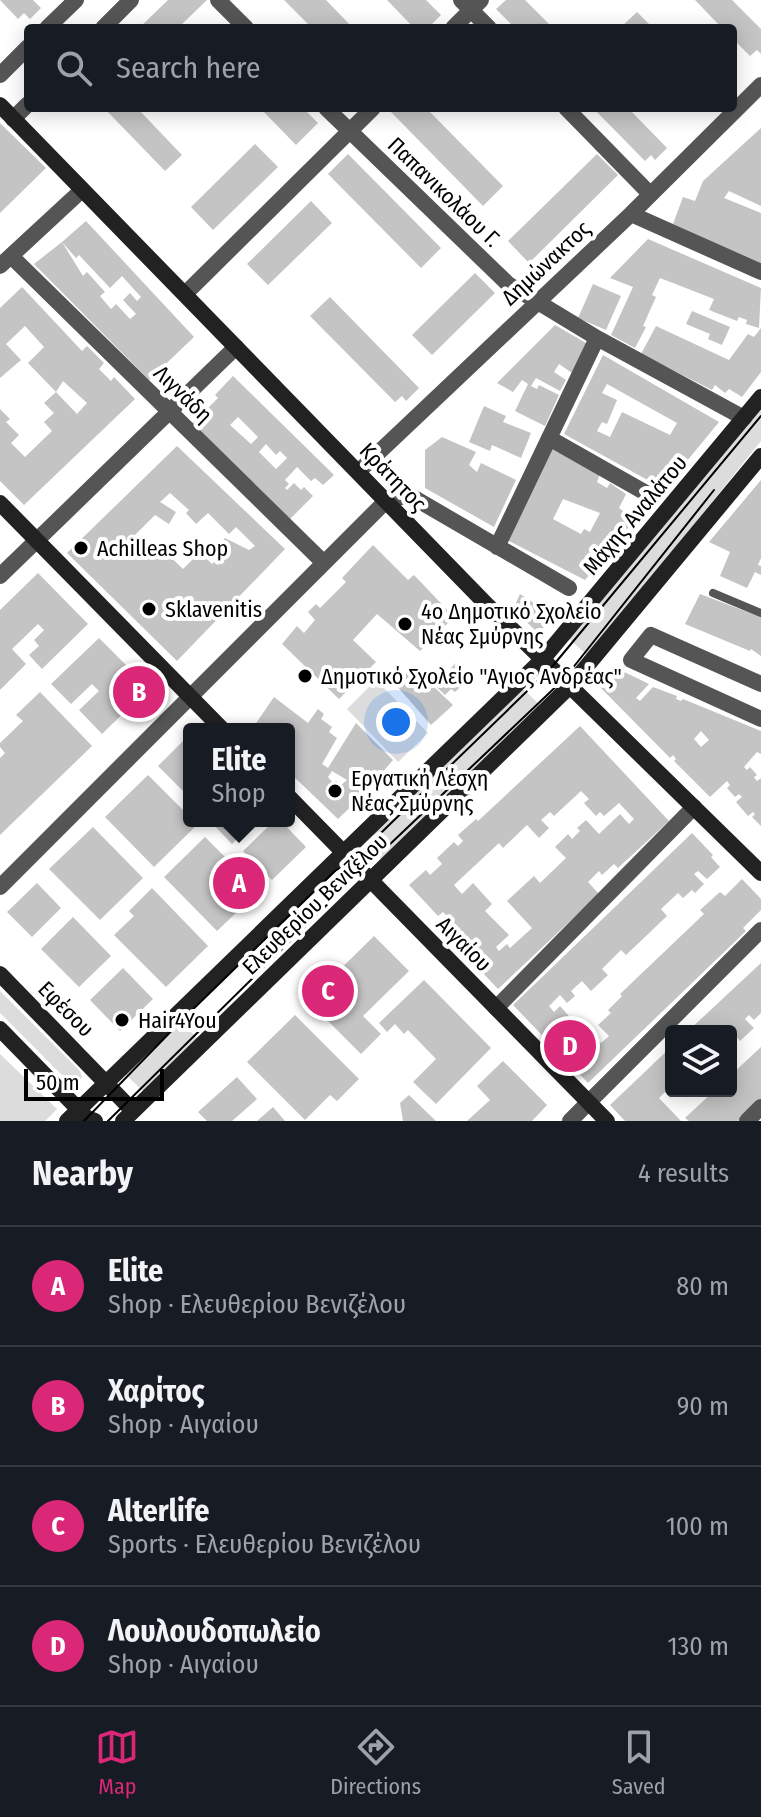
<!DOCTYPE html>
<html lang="en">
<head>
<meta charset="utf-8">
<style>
  :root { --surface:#171b24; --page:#20242c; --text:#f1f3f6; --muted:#9ea1a6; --line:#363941; --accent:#db2777 }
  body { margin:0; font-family:"Fira Sans Condensed",sans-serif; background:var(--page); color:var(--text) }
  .controls { position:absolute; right:24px; bottom:24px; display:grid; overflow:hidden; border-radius:8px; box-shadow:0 4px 20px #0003 }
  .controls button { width:72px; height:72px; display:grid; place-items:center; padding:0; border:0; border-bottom:2px solid var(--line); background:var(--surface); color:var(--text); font:40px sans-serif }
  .scale { position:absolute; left:24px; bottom:20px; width:140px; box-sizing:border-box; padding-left:8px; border:4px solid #000; border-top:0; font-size:22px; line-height:28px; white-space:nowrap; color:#000; -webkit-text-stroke:6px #fff; paint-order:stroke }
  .you { position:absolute; left:396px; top:722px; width:28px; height:28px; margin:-20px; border:6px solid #fff; border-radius:50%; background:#1a73e8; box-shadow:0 0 0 12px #1a73e833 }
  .badge { display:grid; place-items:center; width:52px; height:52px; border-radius:50%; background:var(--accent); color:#fff; font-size:26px; font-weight:700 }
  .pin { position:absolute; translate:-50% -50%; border:4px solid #fff; box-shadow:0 2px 8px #0006 }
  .popup { position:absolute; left:183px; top:723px; width:112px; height:104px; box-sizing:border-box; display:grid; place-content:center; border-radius:8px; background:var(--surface); filter:drop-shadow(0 2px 6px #0005); font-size:26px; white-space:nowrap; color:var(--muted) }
  .popup b { font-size:30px; color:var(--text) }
  .popup::after { content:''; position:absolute; left:50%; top:100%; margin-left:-16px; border:16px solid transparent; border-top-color:var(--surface) }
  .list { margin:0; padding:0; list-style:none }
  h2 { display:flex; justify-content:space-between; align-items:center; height:104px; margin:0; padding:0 32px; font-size:34px }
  h2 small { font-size:26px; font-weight:400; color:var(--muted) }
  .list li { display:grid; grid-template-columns:52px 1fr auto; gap:24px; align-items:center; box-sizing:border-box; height:120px; padding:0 32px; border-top:2px solid var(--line) }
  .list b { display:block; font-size:30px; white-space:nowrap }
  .list p { margin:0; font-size:26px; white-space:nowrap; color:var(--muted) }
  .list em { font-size:26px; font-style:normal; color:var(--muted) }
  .icon { flex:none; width:44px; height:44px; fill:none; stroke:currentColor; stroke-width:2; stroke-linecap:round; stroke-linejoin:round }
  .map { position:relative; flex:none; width:761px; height:1121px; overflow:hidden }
  .search { position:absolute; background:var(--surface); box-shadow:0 4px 20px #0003; left:24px; right:24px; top:24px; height:88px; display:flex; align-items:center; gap:20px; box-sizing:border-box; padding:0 28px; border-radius:8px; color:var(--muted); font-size:30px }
  .sheet { height:584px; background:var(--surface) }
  nav { display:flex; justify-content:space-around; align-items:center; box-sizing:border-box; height:112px; border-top:2px solid var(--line); background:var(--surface); font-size:22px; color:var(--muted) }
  nav a { display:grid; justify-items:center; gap:4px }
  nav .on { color:var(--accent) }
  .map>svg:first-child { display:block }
  .green { fill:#dcdcdc }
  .building { fill:#c4c4c4; fill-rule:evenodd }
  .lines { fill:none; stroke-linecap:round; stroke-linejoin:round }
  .lane { stroke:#555; stroke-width:8 }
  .street { stroke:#555; stroke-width:16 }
  .secondary { stroke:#222; stroke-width:16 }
  .tram { stroke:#000; stroke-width:2 }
  .poi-dot { fill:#000; stroke:#fff; stroke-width:3 }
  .labels { text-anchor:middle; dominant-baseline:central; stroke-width:8; stroke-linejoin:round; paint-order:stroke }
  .street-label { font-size:22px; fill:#000; stroke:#fff }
  .poi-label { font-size:22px; fill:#000; stroke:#fff; text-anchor:start }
</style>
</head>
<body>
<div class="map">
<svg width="761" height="1121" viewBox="0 0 761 1121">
  <rect width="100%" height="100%" fill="#fff"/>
  <path class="green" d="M761,406V441L588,656L568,638Z
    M376,680L428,733L398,762L347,709Z
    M522,688L540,705L380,861L374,833Z
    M0,991L80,1071L82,1077L78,1083L71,1084L0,1013Z
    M178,1019L199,1040L144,1092L124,1073Z
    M0,1054L57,1109L45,1121H0Z"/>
  <path class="building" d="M0,0H33L41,8L30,19L24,13L18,19Z
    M168,0H207L178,28H139Z
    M284,0H326L353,28H312Z
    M387,0H426L441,15L428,28H414Z
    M506,0H525L553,28H515L496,9Z
    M695,0H732L761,29V54L757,50L750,56L733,39V28H722Z
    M637,12L653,28H620Z
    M104,108H137L182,155L165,171Z
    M260,108H303L318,123L296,145Z
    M395,108H426L503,186L483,206L391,112Z
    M593,108H628L667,148L655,160L651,155L645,161Z
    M0,123L46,168L0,213Z
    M761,128V206L729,191L724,198L761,213V265L673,224L683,197L695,201L703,181Z
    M255,144L278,167L213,230L191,207Z
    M348,154L441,248L421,268L328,174Z
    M597,154L618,175L529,263L508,241Z
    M311,201L332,223L268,285L247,264Z
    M86,221L194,337L149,380L34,264L62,242L83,276L87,272L105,292L100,296L111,309L116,304L130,319L136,314L123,300L130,293L137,301L141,297L122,276L110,288L79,255L76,258L62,242Z
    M648,239L761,288L759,328L746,324L747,320L739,317L737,321L709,310L714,299L660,278L652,295L656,297L643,326L646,327L635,348L611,335L633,287L610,278Z
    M475,273L495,293L432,355L412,335Z
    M593,284L621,296L606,330L578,318Z
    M22,287L82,351L87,346L104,363L99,369L111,381L114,377L135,399L24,505L0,481V409L10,419L6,422L19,435L11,443L25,457L52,431L44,422L54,413L44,403L56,392L77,414L87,403L63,381L56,392L28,363L44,347L25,326L6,344L21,360L0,378V308Z
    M330,297L419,388L406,401L402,396L395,402L310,316Z
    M692,311L730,327L722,345L708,339L710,334L686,324Z
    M555,325L586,343L572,373L559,364L554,372L566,380L560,391L536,378L531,386L537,389L539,385L559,395L545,426L515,411L528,384L522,380L513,392L497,383Z
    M656,326L729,360L748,334L754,337L761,328V372L742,397L729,389L725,393L715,385L712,390L641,354Z
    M603,355L719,422L664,489L564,434ZM607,384L677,423L670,435L622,412L610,437L597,431L602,422L607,424L617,400L602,393Z
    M233,376L334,475L323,485L315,478L311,481L297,467L285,480L289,484L285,488L287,490L294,483L301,490L304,487L313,496L290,519L192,424L218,398L215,395ZM238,417L258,437L251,444L230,425ZM266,444L276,455L280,451L287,458L276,469L259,452Z
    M484,406L506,416L503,422L531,433L521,458L492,445L490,451L469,442Z
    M442,437L476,452L469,465L477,472L481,463L516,480L494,527L425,488V450Z
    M177,446L285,549L177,661L67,553ZM170,493L189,510L186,513L196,524L208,513L229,534L236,527L255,546L249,550L225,538L218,546L225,551L212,564L200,552L183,569L160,547L150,559L131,539L155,515L169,524L176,512L160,502Z
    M550,448L600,474L597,482L607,488L610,483L626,494L619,508L629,515L636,506L642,511L585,580L507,540ZM563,499L600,513L590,532L584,529L581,534L553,519Z
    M761,480V558L758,565L761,566V575L755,572L747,588L720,576L730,552L709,542Z
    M373,545L408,580L414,575L454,617L420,651L377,614L353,640L376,662L339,699L282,644L297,626L304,633L315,620L308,612L316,604L320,608L346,582L342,578Z
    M38,573L88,624L42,669L29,655L39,646L34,640L44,630L38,624L12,649L26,664L0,690V610Z
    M520,594L555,616L538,633L513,609Z
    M700,594L761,617V656L751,649L750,651L685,624Z
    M99,638L149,688L102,734L79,710L99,691L92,684L71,704L51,684Z
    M456,663L471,677L455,692L451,689L445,695L429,680L435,674L440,679Z
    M413,667L453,705L431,725L395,684Z
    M614,667L649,684L636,698L640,701L653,687L677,696L676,699L681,701L683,699L761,731V754L757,752L744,767L747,770L750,767L757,775L754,777L757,781L761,778V826L752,817L755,814L753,812L748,816L736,802L742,797L739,794L735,797L727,788L730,785L727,781L710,797L674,761L676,759L673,755L670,758L597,684ZM701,731L709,740L701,747L694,739Z
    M40,692L92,746L0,835V758L5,753L0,747V743L23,721L16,715Z
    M274,697L308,723L318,709L324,714L321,719L332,727L329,732L337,738L322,764L328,768L356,723L393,760L364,794L338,819L289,772V729H252ZM332,771L347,780L341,785L336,781L333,783L328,777Z
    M580,726L669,821L618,868L614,864L602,875L599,871L588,882L599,894L498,989L465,954L474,945L443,912L438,916L409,885L426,870L430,875L442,864L437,858L454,842L458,846L463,841L458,835L476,819L478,821ZM581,791L589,799L584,803L596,816L600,812L604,816L619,803L634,819L629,824L620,814L599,834L586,820L577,828L580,831L572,839L568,834L555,847L566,858L540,883L534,876L507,901L532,928L510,948L507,944L499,951L496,947L509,935L485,911L492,904L473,883L462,894L454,885L499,843L503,848L527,825L539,838L549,828L541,820L550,812L554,816Z
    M189,735V786L183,791L158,766Z
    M148,775L189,816V821L197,825L154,867L105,817Z
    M210,821H256L232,844Z
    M274,821H281L306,847L272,880L243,851Z
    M93,827L143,878L100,920L49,869Z
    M692,833L713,855L711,857L720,867L707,879L698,871L694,874L704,884L695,893L692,890L683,898L678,893L661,909L667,916L626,955L621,950L602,969L608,975L591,991L582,981L571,991L575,996L567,1003L560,995L549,1006L554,1012L560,1006L575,1023L578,1020L601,1043L609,1036L598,1025L611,1013L608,1010L622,996L620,994L704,914L700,910L720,892L725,896L742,879L761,899V910L743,928L746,931L588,1083L513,1005Z
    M205,837L259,891L217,931L164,877Z
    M37,883L61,908L32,937L7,912Z
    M152,888L208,946L166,987L114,935L134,916L129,911Z
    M73,917L111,956L79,987L41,949Z
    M374,936L409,971L363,1016L381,1034L361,1054L308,1001Z
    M761,963V1013L754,1020L749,1015L745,1019L754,1028L740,1041L730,1030L688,1031Z
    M123,968L153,999L120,1031L90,1000Z
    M424,980L491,1048L436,1104L413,1082L436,1059L408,1030L404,1034L395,1024L387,1032L379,1023Z
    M295,1015L359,1079L337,1101L330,1095L305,1120L247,1062Z
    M671,1047V1091H678L670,1098L665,1092L659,1098L681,1121H625L610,1105Z
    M761,1047V1099L738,1121H689L685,1118L714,1091H731V1075Z
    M503,1061L547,1105L532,1121H467L490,1100L477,1086Z
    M237,1077L257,1099L232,1121H207L198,1112Z
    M409,1095L436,1121H403L400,1103Z
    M273,1107L285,1121H257Z"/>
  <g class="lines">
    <path class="lane" d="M713,593L761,613"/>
    <path class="street" d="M218,0L246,28
      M461,0L489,28
      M47,28L76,0
      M103,28L131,0
      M453,28L481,0
      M0,75L28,47
      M326,108L508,284L597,338L744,418
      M566,108L650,194
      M13,119L28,104
      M631,214L761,272
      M11,256L324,563
      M0,266L82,190
      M185,294L373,108
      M549,438L653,497
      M358,472L631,214L761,85
      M497,547L597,338
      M0,576L236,347
      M761,684L651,635L631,660L761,719
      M0,887L386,501L409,495L569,588
      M496,1008L694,807
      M570,1121L761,930
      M747,1121L761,1107"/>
    <path class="secondary" d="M0,105L488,606L761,873
      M0,503L222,729
      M289,797L607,1121
      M0,974L133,1111
      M0,1029L87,1118L95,1121
      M67,1121L542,660L761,397
      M123,1121L571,685L761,456"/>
    <path class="tram" d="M84,1121L182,1020L335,871L351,862L551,668L761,416
      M108,1121L348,884L564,679L714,490"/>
  </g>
  <g class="poi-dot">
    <circle cx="81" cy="548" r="8"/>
    <circle cx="149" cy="609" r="8"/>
    <circle cx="405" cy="624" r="8"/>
    <circle cx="305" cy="676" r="8"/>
    <circle cx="335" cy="791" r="8"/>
    <circle cx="122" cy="1020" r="8"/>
  </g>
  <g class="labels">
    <g class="street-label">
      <text transform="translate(444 192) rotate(44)">Παπανικολάου Γ.</text>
      <text transform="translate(546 263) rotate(-43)">Δημώνακτος</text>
      <text transform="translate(183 394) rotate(44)">Λιγνάδη</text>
      <text transform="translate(393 477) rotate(46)">Κράτητος</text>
      <text transform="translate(635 515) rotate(-50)">Μάχης Αναλάτου</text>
      <text transform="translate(315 904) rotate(-44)">Ελευθερίου Βενιζέλου</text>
      <text transform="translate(464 944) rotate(45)">Αιγαίου</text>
      <text transform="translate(66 1009) rotate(45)">Εφέσου</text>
    </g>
    <g class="poi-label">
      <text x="97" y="548">Achilleas Shop</text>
      <text x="165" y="609">Sklavenitis</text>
      <text x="421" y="611">4o Δημοτικό Σχολείο<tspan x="421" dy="25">Νέας Σμύρνης</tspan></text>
      <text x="321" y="676">Δημοτικό Σχολείο "Αγιος Ανδρέας"</text>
      <text x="351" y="778">Εργατική Λέσχη<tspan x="351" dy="25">Νέας Σμύρνης</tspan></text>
      <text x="138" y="1020">Hair4You</text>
    </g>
  </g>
</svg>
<div class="controls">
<button><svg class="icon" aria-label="layers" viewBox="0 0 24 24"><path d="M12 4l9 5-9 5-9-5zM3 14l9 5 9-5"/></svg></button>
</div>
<div class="scale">50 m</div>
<div class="you"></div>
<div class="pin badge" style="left:239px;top:883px">A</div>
<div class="popup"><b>Elite</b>Shop</div>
<div class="pin badge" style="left:139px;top:692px">B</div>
<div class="pin badge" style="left:328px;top:991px">C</div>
<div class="pin badge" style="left:570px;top:1046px">D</div>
<div class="search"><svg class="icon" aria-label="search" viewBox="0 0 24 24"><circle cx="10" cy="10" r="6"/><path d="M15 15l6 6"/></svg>Search here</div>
</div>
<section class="sheet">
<h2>Nearby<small>4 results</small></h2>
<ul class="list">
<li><span class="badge">A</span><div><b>Elite</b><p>Shop · Ελευθερίου Βενιζέλου</p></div><em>80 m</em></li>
<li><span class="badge">B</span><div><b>Χαρίτος</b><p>Shop · Αιγαίου</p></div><em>90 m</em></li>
<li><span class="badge">C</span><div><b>Alterlife</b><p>Sports · Ελευθερίου Βενιζέλου</p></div><em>100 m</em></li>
<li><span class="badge">D</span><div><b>Λουλουδοπωλείο</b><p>Shop · Αιγαίου</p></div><em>130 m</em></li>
</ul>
</section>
<nav>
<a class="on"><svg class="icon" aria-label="map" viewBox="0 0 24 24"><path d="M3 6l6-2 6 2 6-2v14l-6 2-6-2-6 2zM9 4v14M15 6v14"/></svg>Map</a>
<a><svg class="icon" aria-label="directions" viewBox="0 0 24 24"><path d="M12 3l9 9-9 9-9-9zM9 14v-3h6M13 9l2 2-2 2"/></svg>Directions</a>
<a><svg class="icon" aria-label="saved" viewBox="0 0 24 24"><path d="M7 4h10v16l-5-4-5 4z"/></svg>Saved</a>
</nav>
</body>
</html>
